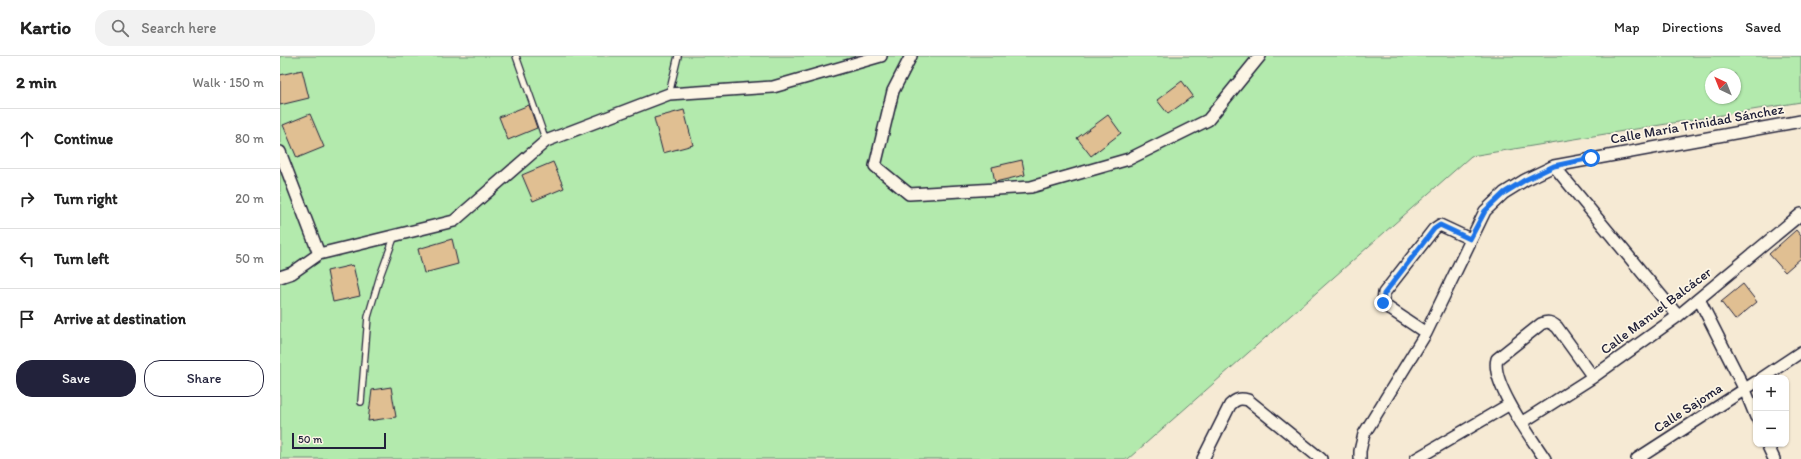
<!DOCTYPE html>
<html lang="en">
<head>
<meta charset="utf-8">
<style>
  :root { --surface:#fff; --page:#f2f2f2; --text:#222; --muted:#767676; --line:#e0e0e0; --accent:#22223b }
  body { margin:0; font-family:Itim,sans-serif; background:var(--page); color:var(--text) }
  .controls { position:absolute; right:12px; bottom:12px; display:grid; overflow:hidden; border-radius:8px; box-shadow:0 1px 3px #0004 }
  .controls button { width:36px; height:36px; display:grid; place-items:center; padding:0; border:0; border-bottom:1px solid var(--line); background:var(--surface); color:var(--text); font:20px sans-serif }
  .compass { position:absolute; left:1425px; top:12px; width:36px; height:36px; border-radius:50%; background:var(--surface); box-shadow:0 1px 3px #0004; rotate:317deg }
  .scale { position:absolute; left:12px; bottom:10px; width:94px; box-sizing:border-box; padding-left:4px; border:2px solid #22223b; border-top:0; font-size:11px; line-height:14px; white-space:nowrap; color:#22223b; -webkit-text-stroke:3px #fcf5e5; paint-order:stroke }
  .stop { position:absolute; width:12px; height:12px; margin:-9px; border:3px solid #1a73e8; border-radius:50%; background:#fff }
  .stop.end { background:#1a73e8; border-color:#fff; box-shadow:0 1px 4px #0008 }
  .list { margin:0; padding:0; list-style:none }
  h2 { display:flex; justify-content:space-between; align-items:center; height:52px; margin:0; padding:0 16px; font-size:17px }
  h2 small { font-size:13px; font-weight:400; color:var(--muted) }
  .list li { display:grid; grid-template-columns:26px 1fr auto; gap:12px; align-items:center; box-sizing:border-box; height:60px; padding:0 16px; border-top:1px solid var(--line) }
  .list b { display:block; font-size:15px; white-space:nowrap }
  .list em { font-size:13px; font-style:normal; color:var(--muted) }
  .actions { display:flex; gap:8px; padding:12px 16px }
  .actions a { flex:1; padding:9px 0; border:1px solid var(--accent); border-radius:16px; text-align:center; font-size:14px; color:var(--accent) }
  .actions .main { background:var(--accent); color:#fff }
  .icon { flex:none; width:22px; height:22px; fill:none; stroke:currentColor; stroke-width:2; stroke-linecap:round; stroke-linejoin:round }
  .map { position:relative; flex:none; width:1521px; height:403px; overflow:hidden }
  header { display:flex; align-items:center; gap:24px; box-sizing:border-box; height:56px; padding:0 20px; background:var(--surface); border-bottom:1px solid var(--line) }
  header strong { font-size:19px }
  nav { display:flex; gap:22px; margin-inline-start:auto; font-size:14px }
  .search { width:280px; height:36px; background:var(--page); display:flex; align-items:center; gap:10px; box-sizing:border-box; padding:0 14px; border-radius:16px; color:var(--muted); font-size:15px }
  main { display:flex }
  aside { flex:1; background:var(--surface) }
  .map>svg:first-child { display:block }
  .green { fill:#b3eaad; stroke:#6a8674; fill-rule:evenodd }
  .building { fill:#e0bf92; stroke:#22223b }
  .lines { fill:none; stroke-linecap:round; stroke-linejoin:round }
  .service-casing { stroke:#22223b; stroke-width:8 }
  .minor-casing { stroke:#22223b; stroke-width:14 }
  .service { stroke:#fcf5e5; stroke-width:5.5 }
  .minor { stroke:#fcf5e5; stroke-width:11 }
  .route { stroke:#1a73e8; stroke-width:5 }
  .labels { text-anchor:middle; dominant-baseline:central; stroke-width:3.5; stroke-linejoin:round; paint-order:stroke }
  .street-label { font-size:14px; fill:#22223b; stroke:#fcf5e5 }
</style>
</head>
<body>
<header>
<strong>Kartio</strong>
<div class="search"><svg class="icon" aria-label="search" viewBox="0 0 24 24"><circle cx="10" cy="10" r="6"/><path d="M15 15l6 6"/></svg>Search here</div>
<nav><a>Map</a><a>Directions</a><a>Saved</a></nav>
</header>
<main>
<aside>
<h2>2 min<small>Walk · 150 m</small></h2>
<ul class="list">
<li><svg class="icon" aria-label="ahead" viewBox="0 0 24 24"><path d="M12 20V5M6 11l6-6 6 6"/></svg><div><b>Continue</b></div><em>80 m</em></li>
<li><svg class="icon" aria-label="right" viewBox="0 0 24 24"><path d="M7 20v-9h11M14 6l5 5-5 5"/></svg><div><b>Turn right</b></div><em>20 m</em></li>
<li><svg class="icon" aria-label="left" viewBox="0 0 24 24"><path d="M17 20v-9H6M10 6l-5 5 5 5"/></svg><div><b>Turn left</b></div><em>50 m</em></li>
<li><svg class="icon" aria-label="arrive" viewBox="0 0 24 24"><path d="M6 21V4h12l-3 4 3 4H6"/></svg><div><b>Arrive at destination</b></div></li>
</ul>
<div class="actions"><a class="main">Save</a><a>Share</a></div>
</aside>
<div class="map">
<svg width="1521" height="403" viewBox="0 0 1521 403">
  <rect width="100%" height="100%" fill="#f6ead4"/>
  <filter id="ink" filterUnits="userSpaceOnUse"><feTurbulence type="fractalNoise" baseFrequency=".025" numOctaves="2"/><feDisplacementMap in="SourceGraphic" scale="8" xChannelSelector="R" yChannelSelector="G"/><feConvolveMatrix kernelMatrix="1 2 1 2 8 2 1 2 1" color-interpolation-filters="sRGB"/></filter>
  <g filter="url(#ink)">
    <path class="green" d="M0,0H1521V46L1191,100L848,403H0ZM1431,18H1455V42H1431Z"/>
    <path class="building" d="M22,14L29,42L0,49V19Z
      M902,25L913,40L888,58L877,44Z
      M249,49L257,72L228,84L219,61Z
      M404,54L413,89L383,97L374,62Z
      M30,58L44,91L17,102L3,69Z
      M828,59L841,77L811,100L797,82Z
      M742,104L745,119L715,126L712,111Z
      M273,106L284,132L253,145L242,119Z
      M1516,174L1521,180V202L1505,216L1489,198Z
      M172,183L178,208L144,217L138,193Z
      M73,209L80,240L53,246L47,215Z
      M1463,228L1477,246L1455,264L1441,246Z
      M111,331L116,361L88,365L92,334Z"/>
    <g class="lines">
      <defs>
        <path id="service" d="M236,0L266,85
          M389,38L398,0
          M81,346L88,261L100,220L115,179"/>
        <path id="minor" d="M631,0L613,35L595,110L629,138L751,131L849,103L928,64L980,0
          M0,96L39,198
          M1274,110L1398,260
          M0,221L12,217L39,198L174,165L266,85L389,38L493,31L601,0
          M1419,243L1465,334L1476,361
          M1146,277L1107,251L1103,247L1104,237L1154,173L1160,169L1190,183
          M1482,322L1521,296
          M1241,367L1313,321L1398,260L1521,158
          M1487,388L1494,403
          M923,403L950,349C956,343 960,342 968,344L1041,403
          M1080,403V395L1084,378L1146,277L1205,155L1224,137L1245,124L1274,110L1521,65
          M1136,403L1230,348
          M1265,403C1252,383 1210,326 1217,303L1261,268C1268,265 1271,266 1277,271L1313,321
          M1357,403L1476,326"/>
      </defs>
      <use href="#service" class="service-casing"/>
      <use href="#minor" class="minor-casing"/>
      <use href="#service" class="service"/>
      <use href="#minor" class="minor"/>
    </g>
  </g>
  <g class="lines" filter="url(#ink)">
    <path class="route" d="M1103,247L1104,238L1154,173L1160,169L1190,183L1205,155L1224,137L1245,124L1274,110L1311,102"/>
  </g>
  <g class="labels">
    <g class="street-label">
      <text transform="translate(1417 68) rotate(-10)">Calle María Trinidad Sánchez</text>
      <text transform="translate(1376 255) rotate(-37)">Calle Manuel Balcácer</text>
      <text transform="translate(1408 352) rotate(-33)">Calle Sajoma</text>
    </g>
  </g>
</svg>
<div class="controls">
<button>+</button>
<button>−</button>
</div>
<svg class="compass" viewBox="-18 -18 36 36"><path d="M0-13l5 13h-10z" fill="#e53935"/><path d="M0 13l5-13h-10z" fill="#767676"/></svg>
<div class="scale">50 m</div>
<div class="stop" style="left:1311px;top:102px"></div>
<div class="stop end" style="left:1103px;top:247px"></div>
</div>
</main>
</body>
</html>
